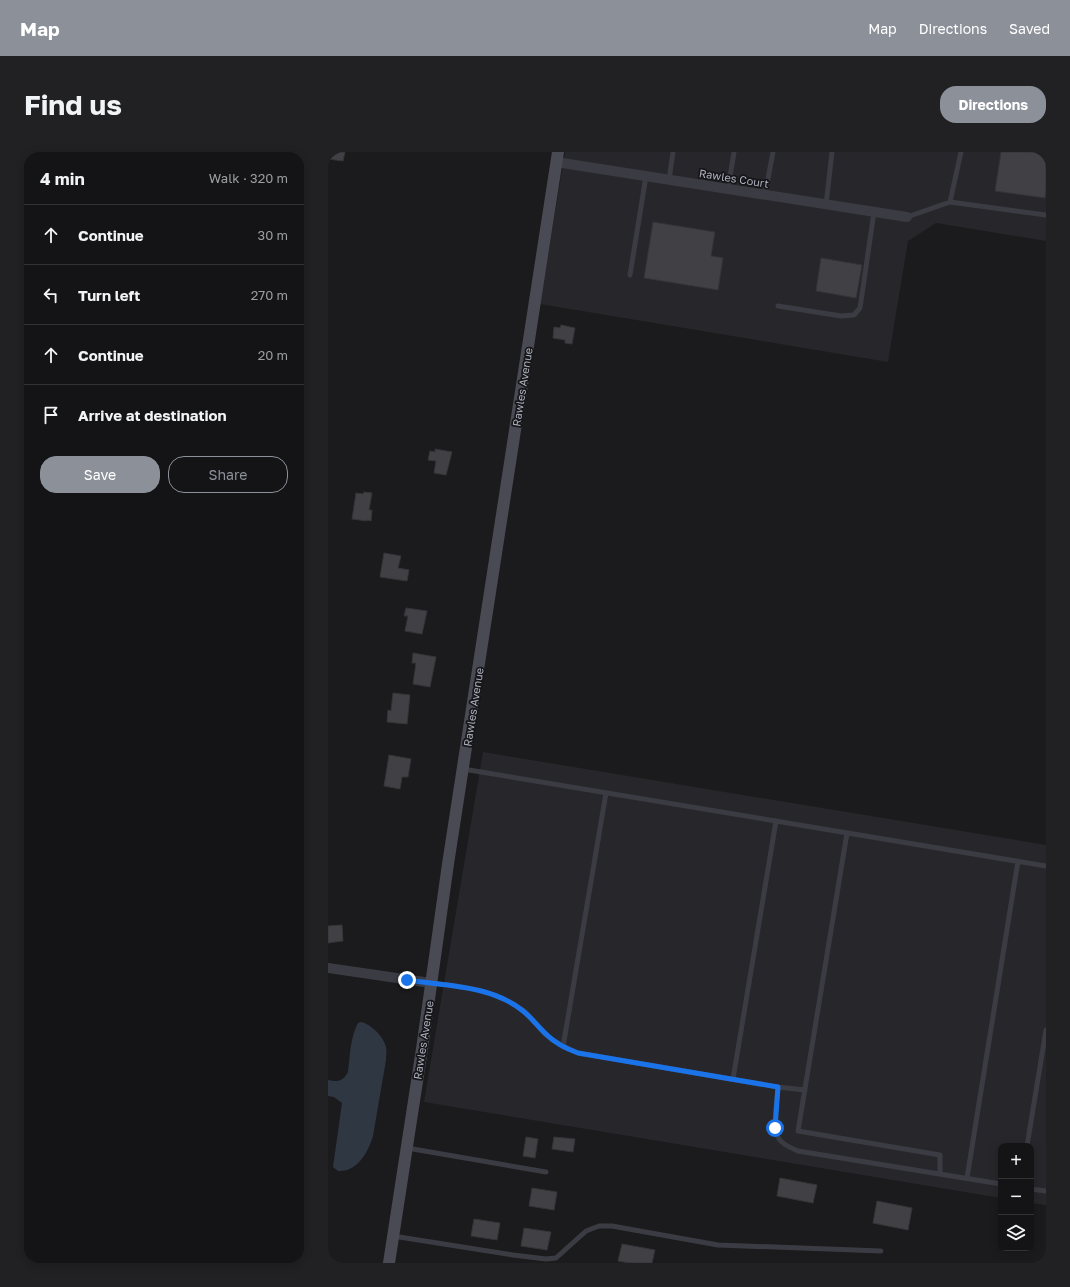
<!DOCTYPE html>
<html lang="en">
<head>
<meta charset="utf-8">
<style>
  :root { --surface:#141416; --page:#212123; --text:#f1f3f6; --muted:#9d9ea1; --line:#333335; --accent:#8c9099 }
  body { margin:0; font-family:"Golos Text",sans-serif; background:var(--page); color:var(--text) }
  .controls { position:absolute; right:12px; bottom:12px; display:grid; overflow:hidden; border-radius:8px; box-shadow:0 2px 10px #0003 }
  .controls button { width:36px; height:36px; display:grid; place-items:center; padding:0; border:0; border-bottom:1px solid var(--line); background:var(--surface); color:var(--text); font:20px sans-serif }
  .stop { position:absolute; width:12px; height:12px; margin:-9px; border:3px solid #1a73e8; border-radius:50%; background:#fff }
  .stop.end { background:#1a73e8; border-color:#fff; box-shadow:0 1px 4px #0008 }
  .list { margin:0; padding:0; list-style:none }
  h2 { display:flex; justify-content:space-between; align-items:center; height:52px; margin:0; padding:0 16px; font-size:17px }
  h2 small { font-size:13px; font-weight:400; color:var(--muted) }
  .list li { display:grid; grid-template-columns:26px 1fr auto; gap:12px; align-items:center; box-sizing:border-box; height:60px; padding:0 16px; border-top:1px solid var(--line) }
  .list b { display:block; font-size:15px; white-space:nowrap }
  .list em { font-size:13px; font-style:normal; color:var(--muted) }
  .actions { display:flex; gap:8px; padding:12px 16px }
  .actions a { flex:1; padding:9px 0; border:1px solid var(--accent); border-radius:16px; text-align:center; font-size:14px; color:var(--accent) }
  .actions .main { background:var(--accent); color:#fff }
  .icon { flex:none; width:22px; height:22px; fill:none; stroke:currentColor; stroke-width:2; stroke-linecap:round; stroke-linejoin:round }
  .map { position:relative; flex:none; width:718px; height:1111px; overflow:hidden; border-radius:16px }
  header { display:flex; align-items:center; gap:24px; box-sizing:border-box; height:56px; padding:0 20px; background:var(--accent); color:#fff }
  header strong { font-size:19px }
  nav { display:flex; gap:22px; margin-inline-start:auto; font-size:14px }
  .intro { display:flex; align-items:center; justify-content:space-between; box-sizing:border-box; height:96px; padding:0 24px }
  h1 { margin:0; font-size:28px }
  .button { padding:10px 18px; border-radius:16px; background:var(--accent); color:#fff; font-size:14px; font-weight:700 }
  main { display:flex; gap:24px; padding:0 24px }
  aside { flex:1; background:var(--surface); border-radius:16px; box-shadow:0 2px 10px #0003 }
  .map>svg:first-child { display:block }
  .built { fill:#27262a }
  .water { fill:#2f3743 }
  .building { fill:#404045; stroke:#353439 }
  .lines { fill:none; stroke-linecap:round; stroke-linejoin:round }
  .lane { stroke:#3b3b43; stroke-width:5 }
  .street { stroke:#3b3b43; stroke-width:10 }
  .secondary { stroke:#494a53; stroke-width:12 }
  .route { stroke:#1a73e8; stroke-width:5 }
  .labels { text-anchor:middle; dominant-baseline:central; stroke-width:3.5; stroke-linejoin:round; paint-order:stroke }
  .street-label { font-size:11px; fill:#acafbd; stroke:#161518 }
</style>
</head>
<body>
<header>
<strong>Map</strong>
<nav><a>Map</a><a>Directions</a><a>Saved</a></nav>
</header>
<div class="intro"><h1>Find us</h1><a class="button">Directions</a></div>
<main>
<aside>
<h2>4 min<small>Walk · 320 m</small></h2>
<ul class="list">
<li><svg class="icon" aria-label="ahead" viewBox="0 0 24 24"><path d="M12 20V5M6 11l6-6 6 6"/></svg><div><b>Continue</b></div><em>30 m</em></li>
<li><svg class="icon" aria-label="left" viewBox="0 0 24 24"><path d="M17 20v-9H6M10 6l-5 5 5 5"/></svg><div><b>Turn left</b></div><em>270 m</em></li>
<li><svg class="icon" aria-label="ahead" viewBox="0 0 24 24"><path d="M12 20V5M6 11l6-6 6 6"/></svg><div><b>Continue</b></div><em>20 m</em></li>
<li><svg class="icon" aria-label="arrive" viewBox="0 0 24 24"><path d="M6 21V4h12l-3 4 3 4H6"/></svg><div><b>Arrive at destination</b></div></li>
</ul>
<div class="actions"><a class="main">Save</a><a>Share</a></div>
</aside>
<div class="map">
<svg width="718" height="1111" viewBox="0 0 718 1111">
  <rect width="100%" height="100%" fill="#1b1b1d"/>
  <path class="built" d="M237,0H718V89L608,71L580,89L560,210L212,152Z
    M155,600L718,693V1053L703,1051V994H673V1046L96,950Z"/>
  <path class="water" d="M33,870C43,872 56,885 58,895C59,899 58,904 58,908L45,984C40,1000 30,1020 10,1019L5,1015L14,951L6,945L0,944V928C9,930 15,930 20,920C22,904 22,886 30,871Z"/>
  <path class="building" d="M0,0H17L15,9L0,7Z
    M673,0H718V37L717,46L667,39Z
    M325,70L387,80L383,104L395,106L390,138L316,126Z
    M493,106L534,113L528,146L488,139Z
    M233,173L247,176L244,192L237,191V188L225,186L226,175L232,176Z
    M107,297L124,300L118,323L106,321L108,309L100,308L102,299L107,300Z
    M36,340L44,341L41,358H44L43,369L39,368V369L24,367L28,341L35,342Z
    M56,401L73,404L70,416L81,418L79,429L52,425Z
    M78,456L99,459L94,482L77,479L80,464H76Z
    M85,501L108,505L102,535L85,532L88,511H84Z
    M65,541L82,543L79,572L59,570L60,558L63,559Z
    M61,603L83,607L80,625H74L72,637L56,634Z
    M14,773L15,789L0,791V774Z
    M198,985L210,987L207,1006L195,1004Z
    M226,985L247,987L245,1000L224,997Z
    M452,1026L489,1033L485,1051L449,1044Z
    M204,1036L229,1040L226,1058L201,1054Z
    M549,1049L584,1056L580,1078L545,1071Z
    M146,1067L172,1071L169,1088L143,1084Z
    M196,1076L223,1080L219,1098L193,1094Z
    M294,1092L327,1098L324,1111H301L290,1109Z"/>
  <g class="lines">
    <path class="lane" d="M341,28L345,0
      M400,37L406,0
      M437,43L445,0
      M622,50L718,63
      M498,53L504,0
      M579,65L622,50L633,0
      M302,123L318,24
      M450,154L513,164L526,163L532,156L546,60
      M135,617L718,714
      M519,681L470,979L612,1003V1022
      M103,831C137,835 167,838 195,858C203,865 210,875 218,883C228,891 239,896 250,901L450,935C449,948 444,976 451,987C455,993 463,996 470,999L673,1032
      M235,895L278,641
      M405,927L448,669
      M450,935L477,938
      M699,994L718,878
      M79,996L218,1020
      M639,1026L690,709
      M703,1037L718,1039
      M65,1084L185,1103L218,1107L228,1106L258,1079L271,1074H284L390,1093L553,1099"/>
    <path class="street" d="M228,10L579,65
      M0,816L103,831"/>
    <path class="secondary" d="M61,1111L94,897L120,712L230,0"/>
  </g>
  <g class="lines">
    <path class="route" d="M79,828C118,834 163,833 195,859C204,866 211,876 219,883C228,892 239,897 250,901L450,935L447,976"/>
  </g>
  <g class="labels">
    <g class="street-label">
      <text transform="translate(406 26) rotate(9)">Rawles Court</text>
      <text transform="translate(194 235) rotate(-81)">Rawles Avenue</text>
      <text transform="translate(145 555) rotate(-81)">Rawles Avenue</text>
      <text transform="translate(95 888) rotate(-81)">Rawles Avenue</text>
    </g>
  </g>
</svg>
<div class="controls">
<button>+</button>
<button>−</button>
<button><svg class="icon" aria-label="layers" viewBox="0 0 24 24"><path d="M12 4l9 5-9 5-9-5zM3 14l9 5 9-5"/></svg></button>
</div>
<div class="stop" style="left:447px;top:976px"></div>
<div class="stop end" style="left:79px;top:828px"></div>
</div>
</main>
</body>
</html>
